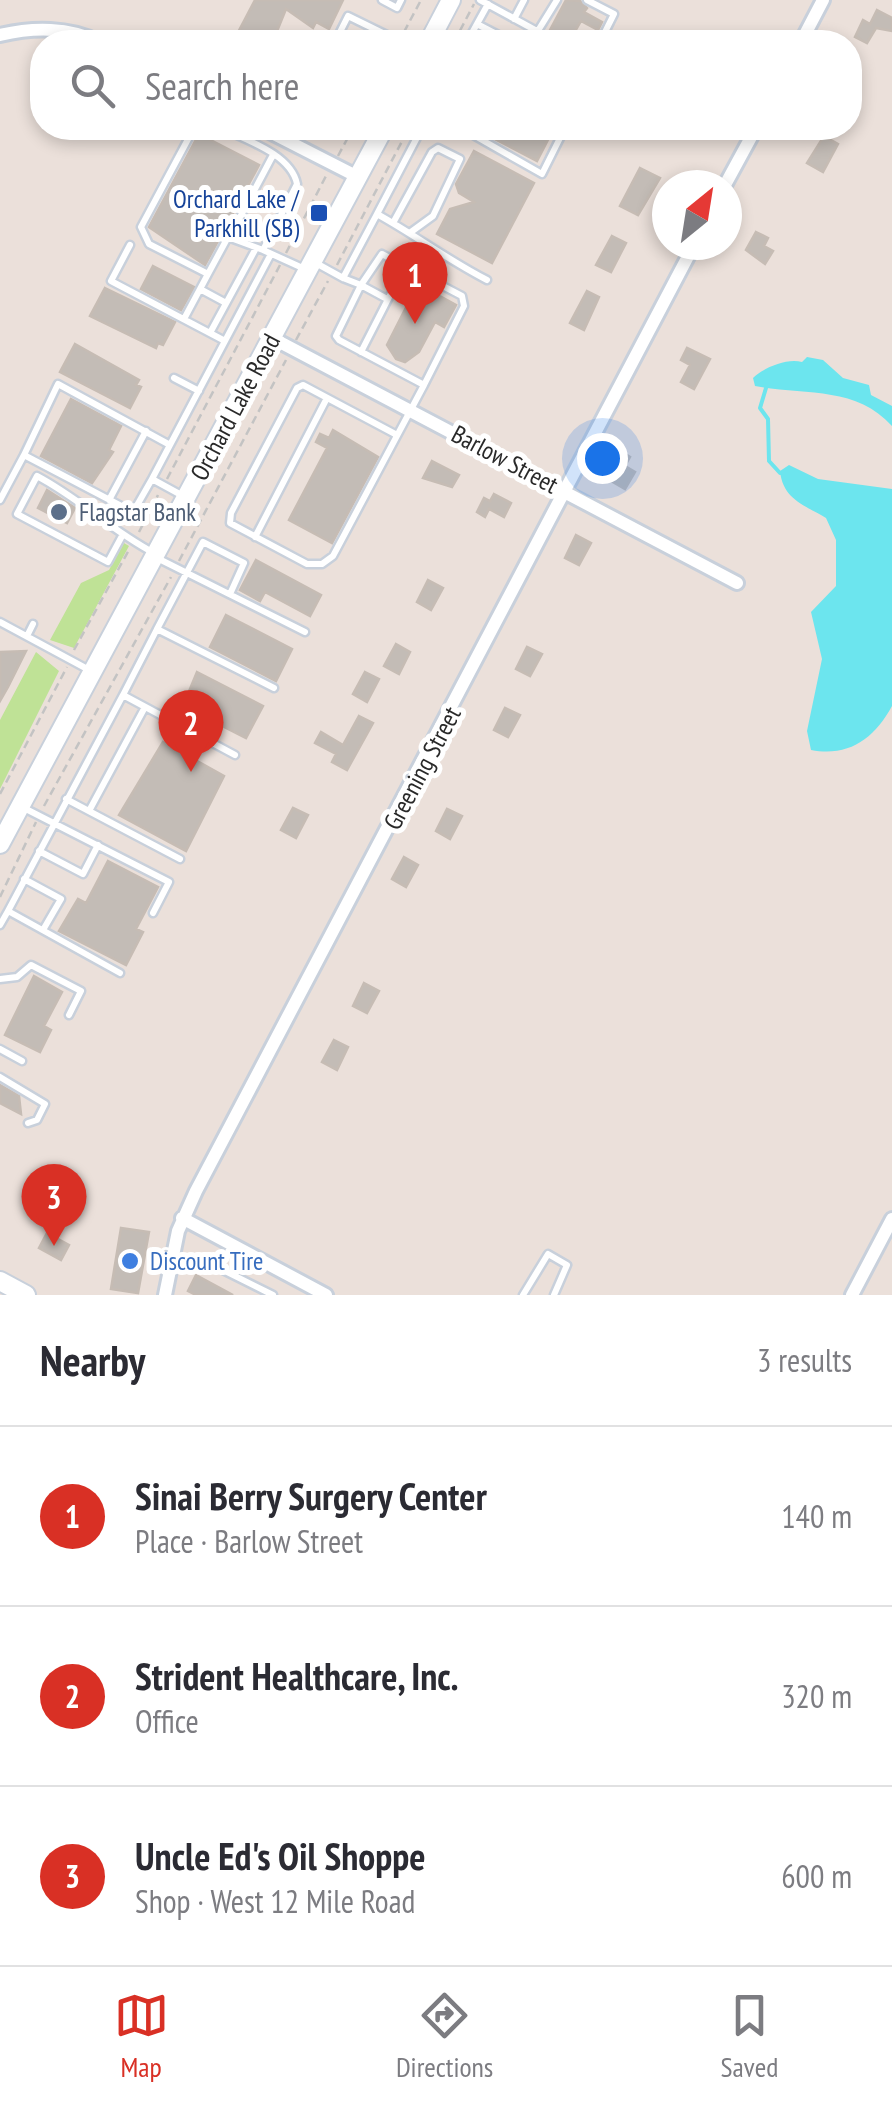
<!DOCTYPE html>
<html lang="en">
<head>
<meta charset="utf-8">
<style>
  :root { --surface:#fff; --page:#f7f7f7; --text:#2b2b33; --muted:#7c7c81; --line:#e1e1e2; --accent:#d93025 }
  body { margin:0; font-family:"PT Sans Narrow",sans-serif; background:var(--page); color:var(--text) }
  .compass { position:absolute; left:652px; top:170px; width:90px; height:90px; border-radius:50%; background:var(--surface); box-shadow:0 5px 15px #0003; rotate:30deg }
  .you { position:absolute; left:602px; top:458px; width:35px; height:35px; margin:-25px; border:8px solid #fff; border-radius:50%; background:#1a73e8; box-shadow:0 0 0 15px #1a73e833 }
  .badge { display:grid; place-items:center; width:65px; height:65px; border-radius:50%; background:var(--accent); color:#fff; font-size:32px; font-weight:700 }
  .pin { position:absolute; translate:-50% -82px; filter:drop-shadow(0 2px 5px #0008) }
  .pin::after { content:''; position:absolute; top:52px; width:35px; height:30px; background:inherit; clip-path:polygon(0 0,100% 0,50% 100%) }
  .list { margin:0; padding:0; list-style:none }
  h2 { display:flex; justify-content:space-between; align-items:center; height:130px; margin:0; padding:0 40px; font-size:42px }
  h2 small { font-size:32px; font-weight:400; color:var(--muted) }
  .list li { display:grid; grid-template-columns:65px 1fr auto; gap:30px; align-items:center; box-sizing:border-box; height:180px; padding:0 40px; border-top:2px solid var(--line) }
  .list b { display:block; font-size:38px; white-space:nowrap }
  .list p { margin:0; font-size:32px; white-space:nowrap; color:var(--muted) }
  .list em { font-size:32px; font-style:normal; color:var(--muted) }
  .icon { flex:none; width:55px; height:55px; fill:none; stroke:currentColor; stroke-width:2; stroke-linecap:round; stroke-linejoin:round }
  .map { position:relative; flex:none; width:892px; height:1295px; overflow:hidden }
  .search { position:absolute; background:var(--surface); box-shadow:0 5px 15px #0003; left:30px; right:30px; top:30px; height:110px; display:flex; align-items:center; gap:25px; box-sizing:border-box; padding:0 35px; border-radius:40px; color:var(--muted); font-size:38px }
  .sheet { height:670px; background:var(--surface) }
  nav { display:flex; justify-content:space-around; align-items:center; box-sizing:border-box; height:140px; border-top:2px solid var(--line); background:var(--surface); font-size:28px; color:var(--muted) }
  nav a { display:grid; justify-items:center; gap:5px }
  nav .on { color:var(--accent) }
  .map>svg:first-child { display:block }
  .green { fill:#bfe296 }
  .water { fill:#6ce5ee }
  .lines { fill:none; stroke-linecap:round; stroke-linejoin:round }
  .stream { stroke:#6ce5ee; stroke-width:4 }
  .building { fill:#c3bcb6; stroke:#c6bcb4; stroke-width:2.5 }
  .lane-casing { stroke:#c8d0db; stroke-width:11 }
  .street-casing { stroke:#c8d0db; stroke-width:18 }
  .secondary-casing { stroke:#c8d0db; stroke-width:22 }
  .path { stroke:#c3c3c3; stroke-width:2.5; stroke-dasharray:8 5; stroke-linecap:butt }
  .lane { stroke:#fff; stroke-width:6 }
  .street { stroke:#fff; stroke-width:12 }
  .secondary { stroke:#fff; stroke-width:18 }
  .transit-dot { fill:#1a4fb4; stroke:#fff; stroke-width:4 }
  .service-dot { fill:#5c6f8a; stroke:#fff; stroke-width:4 }
  .shop-dot { fill:#3f7fe0; stroke:#fff; stroke-width:4 }
  .labels { text-anchor:middle; dominant-baseline:central; stroke-width:10; stroke-linejoin:round; paint-order:stroke }
  .transit-label { font-size:25px; fill:#164399; stroke:#fff; text-anchor:end }
  .street-label { font-size:25px; fill:#292929; stroke:#fff }
  .service-label { font-size:25px; fill:#4e5e75; stroke:#fff; text-anchor:start }
  .shop-label { font-size:25px; fill:#366cbe; stroke:#fff; text-anchor:start }
</style>
</head>
<body>
<div class="map">
<svg width="892" height="1295" viewBox="0 0 892 1295">
  <rect width="100%" height="100%" fill="#ebe0da"/>
  <path class="green" d="M124,543L129,546L74,648L50,640L81,583L109,570Z
    M36,652L59,671L0,789V720Z"/>
  <path class="water" d="M807,357L823,360L843,378L869,385L871,395L892,406V426C855,385 804,396 755,386L753,378C765,367 787,358 802,362Z
    M789,465L818,479L892,489V706C874,739 849,757 811,750L807,731L822,659L811,612L836,586V540L826,518C805,505 783,500 780,471Z"/>
  <g class="lines">
    <path class="stream" d="M766,388L760,408L768,419L769,461L780,473"/>
  </g>
  <path class="building" d="M255,0H343L329,29L316,22L313,28L286,9L273,41L233,42Z
    M566,0L580,1L587,8L584,12L602,22L598,30L581,21L569,42L550,30Z
    M877,10L892,18V31L876,28L867,43L855,37L863,20L870,24Z
    M494,128H554L537,161L489,136Z
    M199,134L259,165L205,265L149,227Z
    M824,136L838,144L823,172L807,163Z
    M474,151L534,183L492,263L437,234L450,209L474,202L459,193L456,184Z
    M640,168L660,178L638,215L620,206Z
    M756,232L768,238L764,246L773,251L765,264L746,250Z
    M612,236L626,243L611,272L596,265Z
    M153,266L194,287L181,310L141,289Z
    M418,284L456,305L444,327L435,322L419,352L405,362L396,359L387,345Z
    M105,288L175,322L163,345L158,343L156,348L90,316Z
    M587,291L599,297L584,330L570,323Z
    M75,344L139,380L136,385L141,387L130,408L60,372Z
    M687,348L710,359L694,389L681,382L690,365L681,360Z
    M71,399L121,426L109,450L113,452L92,483L41,456Z
    M333,430L378,457L332,543L289,520L327,448L316,442L320,434L329,438Z
    M619,450L630,457L625,466L635,472L625,489L606,478Z
    M432,461L459,475L452,487L423,478Z
    M47,490L75,508L67,523L38,508Z
    M494,494L511,503L504,517L489,509L485,517L477,512L484,498L490,501Z
    M576,535L591,543L579,565L565,558Z
    M256,560L321,595L310,616L265,592L260,601L240,590Z
    M428,580L443,588L431,610L417,602Z
    M226,615L292,649L276,681L210,647Z
    M396,644L410,652L399,674L384,666Z
    M527,647L542,654L530,676L516,669Z
    M26,651L8,687L0,701V652Z
    M197,672L263,706L246,738L183,706Z
    M365,672L379,679L367,702L353,694Z
    M505,708L520,715L508,737L494,730Z
    M359,716L373,723L347,770L332,762L336,754L315,743L321,732L343,745Z
    M163,742L224,776L186,851L119,815Z
    M293,808L308,815L296,838L281,830Z
    M447,809L462,816L450,839L436,831Z
    M404,857L418,865L406,887L392,879Z
    M108,861L158,887L136,929L143,932L126,965L59,931L78,899L86,903Z
    M34,976L62,992L44,1026L51,1030L40,1052L5,1035Z
    M364,983L379,991L367,1013L353,1006Z
    M334,1040L348,1047L337,1070L322,1062Z
    M0,1085L19,1096L21,1114L0,1103Z
    M121,1228L149,1232L138,1293L111,1289Z
    M47,1233L69,1245L61,1260L39,1248Z
    M196,1275L233,1295H196L188,1291Z"/>
  <g class="lines">
    <defs>
      <path id="lane" d="M382,0L397,8L401,0
        M480,0L557,42
        M587,0L614,14L600,42
        M514,19L524,0
        M477,24L506,39L525,42
        M335,42L348,16L401,42
        M374,42L380,32
        M467,42L488,4
        M531,42L557,0
        M194,128L141,227L149,244L208,274L228,237L263,250
        M221,128C246,140 291,154 297,184L263,250L307,270
        M329,128H330
        M470,128L468,132L542,174L565,128
        M377,214L422,128
        M393,223L432,152L438,148L460,159L433,216L411,232
        M230,236L273,155
        M130,245L111,281L225,341
        M314,262L343,278L377,214C415,235 448,260 487,280
        M343,278L361,285L336,336L339,340L424,385L333,556L322,564H307L230,523L231,513L297,388L303,385L397,435
        M200,289L226,303
        M387,299L361,285L382,254L462,296L464,306L424,385
        M184,319L208,274
        M210,333L255,250
        M361,352L405,266
        M174,378L199,391
        M152,479L136,507L125,508L24,455L58,384L170,445
        M185,497L152,479L271,254
        M0,500L24,455
        M109,500L146,431
        M122,536L108,562L17,514L37,476C82,500 109,529 154,553
        M255,537L327,398
        M155,557L305,632
        M230,594L244,563L203,542L157,629L274,688
        M0,622L91,671
        M27,636L33,624
        M123,695L157,629
        M66,799L180,859
        M22,807L169,882L153,913
        M89,811L145,707
        M39,851L83,874L98,845
        M24,879L61,899L43,930
        M8,911L123,695L235,755
        M0,925L8,911L120,973
        M0,979L17,977L31,965L81,991L69,1015
        M0,1049L22,1061
        M0,1077L45,1104L37,1120L28,1123
        M217,1267L273,1295
        M523,1295L548,1254L567,1265L554,1295"/>
      <path id="street" d="M0,35C33,27 69,27 99,42
        M801,42L823,0
        M262,128L358,177
        M725,185L756,128
        M272,338L737,583
        M182,1218L326,1295
        M165,1295L178,1231L196,1191L694,245
        M852,1295L892,1219"/>
      <path id="secondary" d="M429,42L451,0
        M0,844L384,128
        M0,1281L26,1295"/>
    </defs>
    <use href="#lane" class="lane-casing"/>
    <use href="#street" class="street-casing"/>
    <use href="#secondary" class="secondary-casing"/>
    <path class="path" d="M404,32L421,0
      M454,42L474,4
      M338,156L353,128
      M286,253L326,176
      M337,265L409,128
      M296,340L328,281
      M167,479L280,265
      M139,532L158,495
      M179,561L286,360
      M74,650L130,548
      M0,794L67,667
      M44,806L171,577
      M0,897L36,822"/>
    <use href="#lane" class="lane"/>
    <use href="#street" class="street"/>
    <use href="#secondary" class="secondary"/>
  </g>
  <rect class="transit-dot" x="309" y="203" width="20" height="20" rx="5"/>
  <circle class="service-dot" cx="59" cy="512" r="10"/>
  <circle class="shop-dot" cx="130" cy="1261" r="10"/>
  <g class="labels">
    <g class="transit-label">
      <text x="299" y="199">Orchard Lake /<tspan x="299" dy="29">Parkhill (SB)</tspan></text>
    </g>
    <g class="street-label">
      <text transform="translate(235 407) rotate(-62)">Orchard Lake Road</text>
      <text transform="translate(505 459) rotate(28)">Barlow Street</text>
      <text transform="translate(422 768) rotate(-62)">Greening Street</text>
    </g>
    <g class="service-label">
      <text x="79" y="512">Flagstar Bank</text>
    </g>
    <g class="shop-label">
      <text x="150" y="1261">Discount Tire</text>
    </g>
  </g>
</svg>
<svg class="compass" viewBox="-18 -18 36 36"><path d="M0-13l5 13h-10z" fill="#e53935"/><path d="M0 13l5-13h-10z" fill="#7c7c81"/></svg>
<div class="you"></div>
<div class="pin badge" style="left:415px;top:324px">1</div>
<div class="pin badge" style="left:191px;top:772px">2</div>
<div class="pin badge" style="left:54px;top:1246px">3</div>
<div class="search"><svg class="icon" aria-label="search" viewBox="0 0 24 24"><circle cx="10" cy="10" r="6"/><path d="M15 15l6 6"/></svg>Search here</div>
</div>
<section class="sheet">
<h2>Nearby<small>3 results</small></h2>
<ul class="list">
<li><span class="badge">1</span><div><b>Sinai Berry Surgery Center</b><p>Place · Barlow Street</p></div><em>140 m</em></li>
<li><span class="badge">2</span><div><b>Strident Healthcare, Inc.</b><p>Office</p></div><em>320 m</em></li>
<li><span class="badge">3</span><div><b>Uncle Ed's Oil Shoppe</b><p>Shop · West 12 Mile Road</p></div><em>600 m</em></li>
</ul>
</section>
<nav>
<a class="on"><svg class="icon" aria-label="map" viewBox="0 0 24 24"><path d="M3 6l6-2 6 2 6-2v14l-6 2-6-2-6 2zM9 4v14M15 6v14"/></svg>Map</a>
<a><svg class="icon" aria-label="directions" viewBox="0 0 24 24"><path d="M12 3l9 9-9 9-9-9zM9 14v-3h6M13 9l2 2-2 2"/></svg>Directions</a>
<a><svg class="icon" aria-label="saved" viewBox="0 0 24 24"><path d="M7 4h10v16l-5-4-5 4z"/></svg>Saved</a>
</nav>
</body>
</html>
